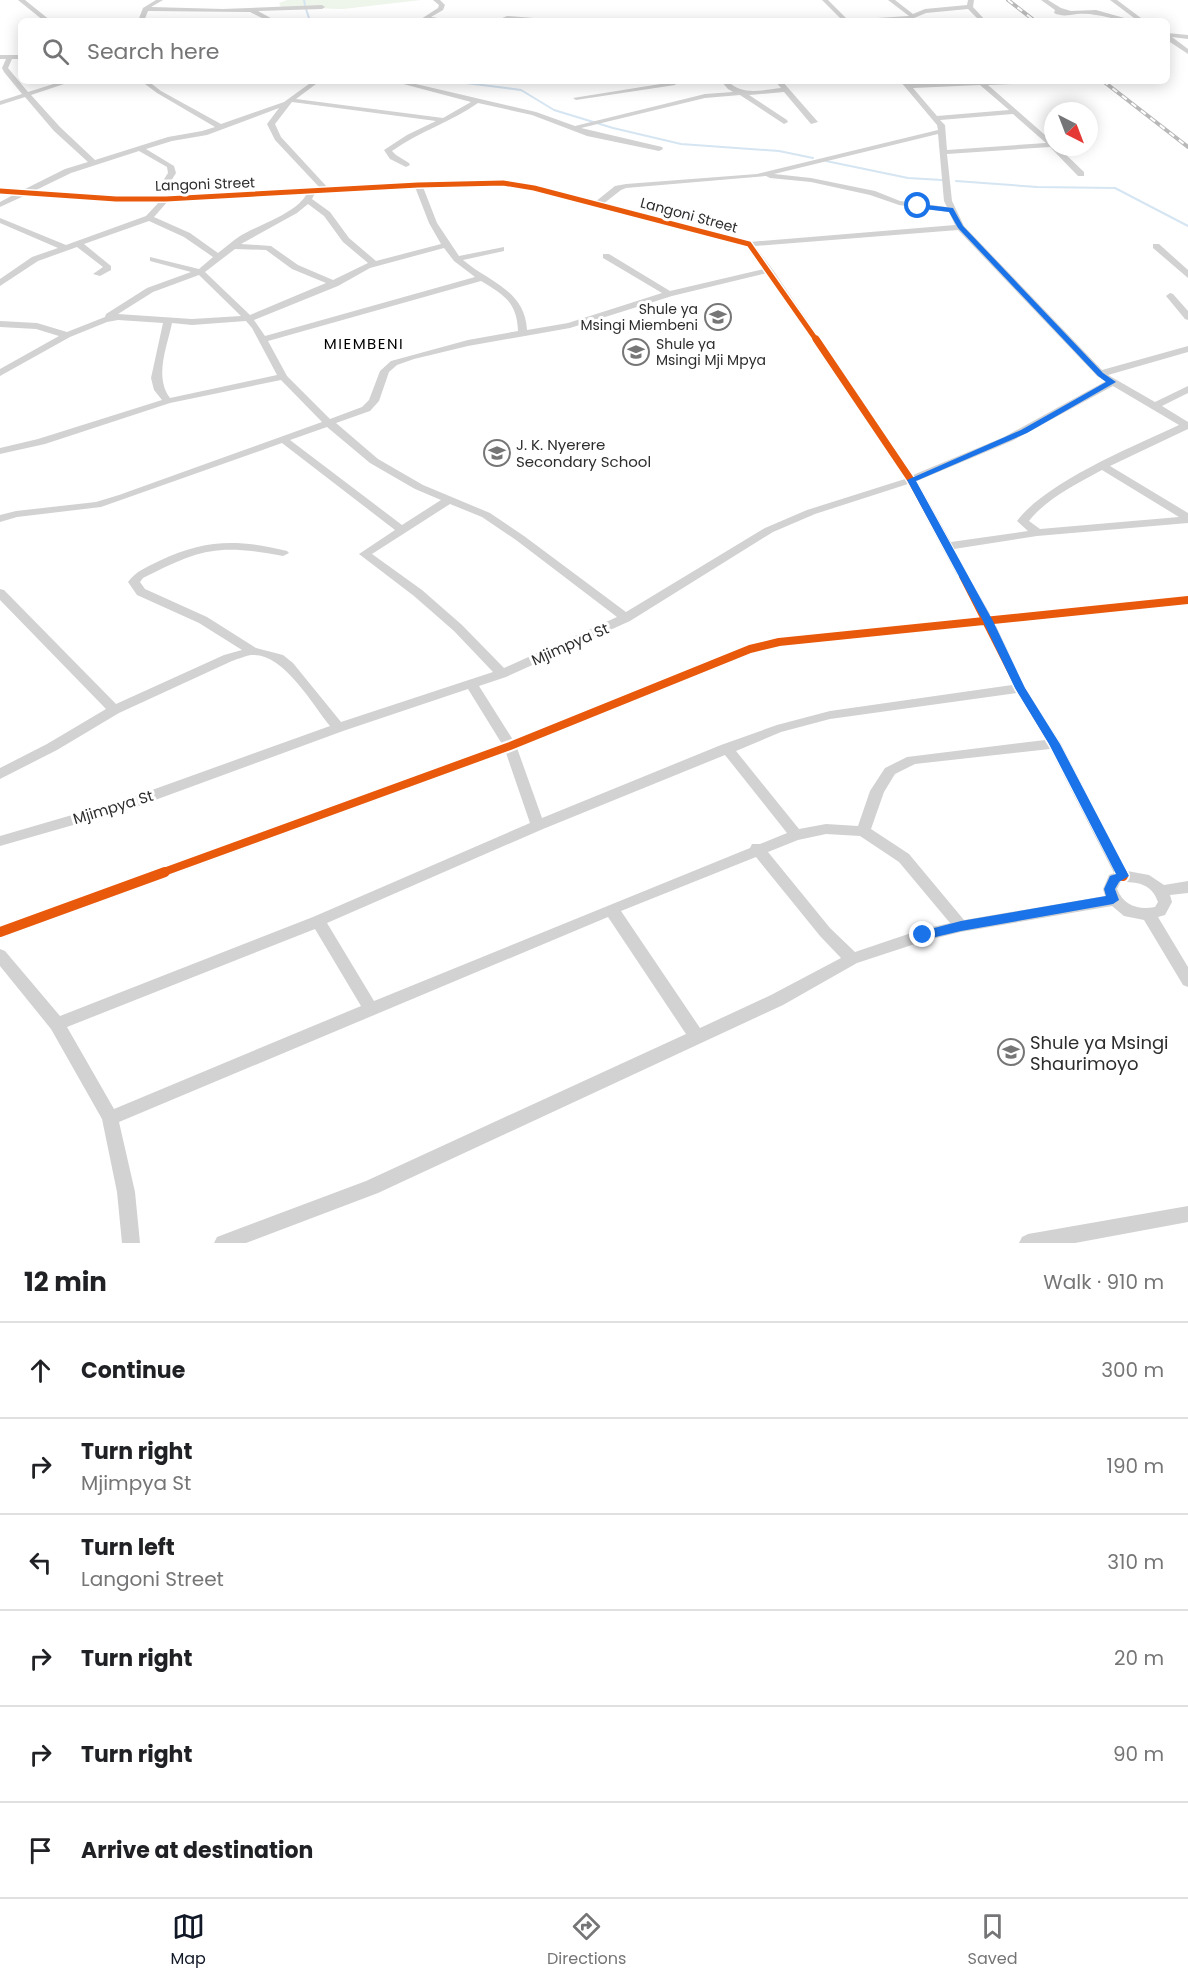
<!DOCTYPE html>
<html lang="en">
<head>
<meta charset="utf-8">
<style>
  :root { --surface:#fff; --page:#f2f2f2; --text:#202124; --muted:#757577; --line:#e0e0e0; --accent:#111827 }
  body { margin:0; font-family:Poppins,sans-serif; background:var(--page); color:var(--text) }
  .compass { position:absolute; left:1044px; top:102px; width:54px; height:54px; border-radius:50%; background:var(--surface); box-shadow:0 3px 15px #0003; rotate:138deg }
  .stop { position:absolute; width:18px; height:18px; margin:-14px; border:4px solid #1a73e8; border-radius:50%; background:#fff }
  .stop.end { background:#1a73e8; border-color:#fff; box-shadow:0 2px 6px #0008 }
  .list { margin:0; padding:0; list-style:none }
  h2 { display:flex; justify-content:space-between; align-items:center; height:78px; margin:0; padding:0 24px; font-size:26px }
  h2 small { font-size:20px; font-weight:400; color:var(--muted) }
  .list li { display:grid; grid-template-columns:39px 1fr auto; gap:18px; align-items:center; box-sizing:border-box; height:96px; padding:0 24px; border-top:2px solid var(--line) }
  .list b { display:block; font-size:22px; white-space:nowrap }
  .list p { margin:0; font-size:20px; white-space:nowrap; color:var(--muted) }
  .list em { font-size:20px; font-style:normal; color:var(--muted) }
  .icon { flex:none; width:33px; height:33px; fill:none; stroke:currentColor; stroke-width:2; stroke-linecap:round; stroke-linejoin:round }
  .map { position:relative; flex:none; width:1188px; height:1243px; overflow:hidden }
  .search { position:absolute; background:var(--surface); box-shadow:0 3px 15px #0003; left:18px; right:18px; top:18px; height:66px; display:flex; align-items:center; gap:15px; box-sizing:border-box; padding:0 21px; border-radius:9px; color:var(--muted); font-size:22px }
  .sheet { height:654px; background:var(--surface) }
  nav { display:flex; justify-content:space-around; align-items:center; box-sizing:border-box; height:84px; border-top:2px solid var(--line); background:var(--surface); font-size:16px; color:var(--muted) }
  nav a { display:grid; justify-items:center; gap:3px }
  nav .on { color:var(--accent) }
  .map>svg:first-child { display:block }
  .green { fill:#eef5ea }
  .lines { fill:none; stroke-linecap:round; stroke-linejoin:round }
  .stream { stroke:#d5e5f2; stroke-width:2 }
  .street { fill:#d2d2d2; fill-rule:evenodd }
  .rail-casing { stroke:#b9b9b9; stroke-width:4 }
  .rail { stroke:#fff; stroke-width:2; stroke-dasharray:6; stroke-linecap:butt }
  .cycleway-far3-casing { stroke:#fff; stroke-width:8 }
  .cycleway-far2-casing { stroke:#fff; stroke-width:10 }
  .cycleway-far1-casing { stroke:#fff; stroke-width:12 }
  .cycleway-casing { stroke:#fff; stroke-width:14 }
  .cycleway-far3 { stroke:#e8590c; stroke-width:5 }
  .cycleway-far2 { stroke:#e8590c; stroke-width:7 }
  .cycleway-far1 { stroke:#e8590c; stroke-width:8 }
  .cycleway { stroke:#e8590c; stroke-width:10 }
  .route { fill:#1a73e8 }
  .labels { text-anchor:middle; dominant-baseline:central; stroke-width:6; stroke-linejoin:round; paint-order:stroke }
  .far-street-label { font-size:14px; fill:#2d2d2d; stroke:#fff }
  .far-poi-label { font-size:14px; fill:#2d2d2d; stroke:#fff; text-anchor:end }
  .far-quarter-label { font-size:15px; letter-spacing:1.5px; fill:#000; stroke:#fff }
  .poi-label { font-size:15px; fill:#2d2d2d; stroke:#fff; text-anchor:start }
  .street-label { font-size:15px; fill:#2d2d2d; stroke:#fff }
  .near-poi-label { font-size:18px; fill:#2d2d2d; stroke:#fff; text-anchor:start }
</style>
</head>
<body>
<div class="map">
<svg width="1188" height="1243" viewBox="0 0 1188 1243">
  <rect width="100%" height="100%" fill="#fff"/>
  <path class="green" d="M287,0H421L343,9L281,7L279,3Z"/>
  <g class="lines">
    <path class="stream" d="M304,0L305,5
      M306,9L310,21
      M450,81L521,90L554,110L613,128L681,144L779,151L813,158
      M826,161L908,178L942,180
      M956,181L1037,187L1115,188L1188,226"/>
    <path class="street" d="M18,0H25L51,21H44Z
      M156,0H163L151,7L223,9L322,5L325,7L322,9L258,11L276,21H268L250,12L148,11L144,21H138L143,8Z
      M433,0H440L445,5L443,10L431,17L458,21H418L438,8L439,5Z
      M822,0H828L849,21H843Z
      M888,0H895L913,14L925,9L967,5L968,0H974L973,7L986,21H980L968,9L926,13L907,21H858L861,19L909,16Z
      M1041,0H1048L1061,8L1071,11L1096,10L1135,21C1115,21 1097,12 1077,14C1068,15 1063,17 1054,13L1055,10Z
      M1110,0H1117L1145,21H1138Z
      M507,16L547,19L550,21H495Z
      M1167,33L1188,35V39L1172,37L1188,49V54L1167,40Z
      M0,55H21V59H12L8,68L28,92L63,81H73L31,95L60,127L95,160L168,137L202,131L215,127L157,93L141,81H148L161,91L221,124L284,102L313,81H320L296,99L443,118L471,102L392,81H403L536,112L575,126L705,94L733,92L728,89L721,81H728C741,96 763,90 781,88L775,81H782L818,122L811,124L784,92L749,95L787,120L788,122L784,124L740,95L705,98L581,128L662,147L663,149L659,151L587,136L532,115L478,103C451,122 420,131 392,151L396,155L409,163L410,165L406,167L390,159L384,150L407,135L436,121L292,102L275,124L281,137L328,188L503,181L534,186L595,202L615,186L626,184L757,174L938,130L937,125L900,81H907L909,84L1036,81L1033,83L988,85L1053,142V147H1058L1084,172V176H1078L1050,147L947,154L952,201L964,226L1102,370L1188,346V352L1108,375L1155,402L1188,386V393L1162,406L1188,422V429L1110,466L1188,513V523L1037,536L954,549L991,616L1188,596V604L995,624L1026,688L1061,744L1127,871L1149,875L1164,885L1188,881V893L1170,895L1172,902L1165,915L1158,917L1188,967V987L1183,985L1144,920L1124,916L1112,906L961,932L924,941L857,963L783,1005L378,1193L246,1243H214L217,1237L366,1181L686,1034L608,917L119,1122L135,1192L140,1243H122L117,1192L102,1119L51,1029L0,966V949L5,951L60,1016L313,917L530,823L506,753L0,938V926L502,744L468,689L343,731L136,807L0,846V836L127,799L330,726C312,704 283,652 251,655C245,656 238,659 232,661L119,713L57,750L0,779V768L47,744L106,709L0,600V589L4,590L116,704L224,655L242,650L199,623L137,595L128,582C136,571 147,567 159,561C206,539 237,539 287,551L289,553L283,556C218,544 202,548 143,578L140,582L145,589L207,617L256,648L283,655L293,663L341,722L493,672L454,631L414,596L359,554L395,530L282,443L101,507L17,517L0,522V515L16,511L96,502L119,495L322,422L281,380L170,403L45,444L0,454V448L38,439L162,400L154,390L151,378L163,323L118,320L107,322L70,337L0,376V369L59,336L36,329L0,327V321L37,323L67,332L105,317L106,314L147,288L191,272L150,261V257L199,269L213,257L184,237L149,221L84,244L111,266V270L100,276L93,274L103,267L77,247L38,261L0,286V279L32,257L58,248L0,223V218L66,245L146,216L160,201H116L26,195L0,207V202L15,194L0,193V189L23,190L65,169L88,162L54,131L25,97L0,105V101L22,94L4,72L2,68L6,59H0ZM980,85L1009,110L937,116L913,88ZM279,108L267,124L275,140L320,188L166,197H116L34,191L71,173L139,151L167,167L168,173L159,187L166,189L176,173L174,166L146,149L172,141L207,135ZM1013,114L1046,143L947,150L945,125L940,120ZM938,134L944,201L947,207L900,201L875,191L811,178L774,174ZM766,176L770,178L811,182L870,195L899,205L949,212L955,225L749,242L603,204L621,190L626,188ZM503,185L534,190L746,246L764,269L670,291L609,254H603V258L662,293L568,323L527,330C525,290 489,282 463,260L504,251V247L459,256L437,223L423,187ZM415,187L429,223L441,244L376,261L349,238L330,212L312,199L315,193ZM307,193C298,213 258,225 240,236C232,241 226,247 218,253L190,233L154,217L168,201ZM308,204L324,216L343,242L368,263L333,280L298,265L271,246L241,244L297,213ZM958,230L1097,376L1106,381L1004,437L913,475L773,270L755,246ZM444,248L454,261L475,277L265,336L254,320L338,286L370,268ZM235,249L266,250L292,269L326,283L250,315L205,272ZM767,273L905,479L807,510L765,528L626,612L524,536L490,513L423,485L378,459L336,423L370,411L379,401L389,372L397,365L414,359L468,346L570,328L672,296ZM199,275L241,316L192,319L118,314L153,292ZM481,281C504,295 517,302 518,331L468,340L391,361L380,371L369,400L362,407L330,419L287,376L268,341ZM246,321L252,328L277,375L170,398C154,377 167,347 172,323L192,325ZM1113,386L1179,425C1134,446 1046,482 1017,521L1028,531L951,542L917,481L1012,441ZM327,427L370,463L415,489L441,500L402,525L290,440ZM1102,470L1179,517L1040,529L1029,521C1047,498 1077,484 1102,470ZM908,484L980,618L779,638L750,645L513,740L479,686L506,677L630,621L773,532L815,514ZM450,504L482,517L516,540L617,617L504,668L462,625L422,590L372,554ZM984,625L1012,685L830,711L777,725L721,745L542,818L517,748L754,652L779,646ZM1017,693L1045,740L907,757L885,768L870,791L858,826L826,824L799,829L736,751L781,732L830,719ZM1050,749L1114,873L1109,875L1103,889L1105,896L964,920L909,854L871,829L884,792L895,774L915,764ZM725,755L787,833L760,844H752L750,848L374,1001L327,923L543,829ZM826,834L860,836L899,862L950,923L923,929L855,952L830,928L768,852L798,840ZM756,857L820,936L841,958L771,995L700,1028L621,911ZM1123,882C1140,882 1152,885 1158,902L1155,907C1138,910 1124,906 1117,889L1120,883ZM315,929L361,1006L114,1109L67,1027Z
      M673,82L676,84L675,85L576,100L573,98Z
      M1153,244H1159L1188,270V278L1153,248Z
      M1170,293L1173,294L1188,311V320L1185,319L1166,296Z
      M1188,1206V1222L1075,1243H1019L1022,1237L1028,1234Z"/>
    <defs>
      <path id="rail" d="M1008,0L1035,21
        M1103,81L1188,147"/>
    </defs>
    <use href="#rail" class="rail-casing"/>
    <use href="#rail" class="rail"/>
    <defs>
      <path id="cycleway-far3" d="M0,191L116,199H166L418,185L503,183L534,188L749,244L817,341"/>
      <path id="cycleway-far2" d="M816,339L911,480L964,577"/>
      <path id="cycleway-far1" d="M963,576L1020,688L1054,744L1122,873
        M161,873L510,746L750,649L779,642L1188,600"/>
      <path id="cycleway" d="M1121,872L1123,876
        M0,932L165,872"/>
    </defs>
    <use href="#cycleway-far3" class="cycleway-far3-casing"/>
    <use href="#cycleway-far2" class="cycleway-far2-casing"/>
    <use href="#cycleway-far1" class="cycleway-far1-casing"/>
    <use href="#cycleway" class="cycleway-casing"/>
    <use href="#cycleway-far3" class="cycleway-far3"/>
    <use href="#cycleway-far2" class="cycleway-far2"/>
    <use href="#cycleway-far1" class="cycleway-far1"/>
    <use href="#cycleway" class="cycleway"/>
  </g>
  <path class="route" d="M918,204L953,208L963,226L1103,373L1116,382L1027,433L916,481L993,621L1025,688L1060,744L1129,876L1119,882L1115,889L1119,900L1113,904L961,931L923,940L919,939V932L961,921L1106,896L1104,889L1110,876L1116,874L1049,744L1015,688L983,621L907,480L1021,430L1106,382L1098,376L958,228L949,212L916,208Z"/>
  <defs>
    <symbol id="school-ring" viewBox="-11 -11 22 22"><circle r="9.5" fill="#fff" stroke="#767676" stroke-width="1.5"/><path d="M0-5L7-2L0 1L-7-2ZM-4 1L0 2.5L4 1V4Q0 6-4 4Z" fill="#767676"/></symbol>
  </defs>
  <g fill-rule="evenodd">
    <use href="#school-ring" x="703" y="302" width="30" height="30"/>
    <use href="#school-ring" x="621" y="337" width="30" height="30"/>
    <use href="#school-ring" x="482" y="438" width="30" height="30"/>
    <use href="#school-ring" x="996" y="1037" width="30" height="30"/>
  </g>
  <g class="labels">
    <g class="far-street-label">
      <text transform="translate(205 184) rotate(-2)">Langoni Street</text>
      <text transform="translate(689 215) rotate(15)">Langoni Street</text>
    </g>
    <g class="far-poi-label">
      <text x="698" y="309">Shule ya<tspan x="698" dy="16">Msingi Miembeni</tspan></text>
      <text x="656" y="344" text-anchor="start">Shule ya<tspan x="656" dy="16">Msingi Mji Mpya</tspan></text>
    </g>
    <g class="far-quarter-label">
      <text x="364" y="343">MIEMBENI</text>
    </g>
    <g class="poi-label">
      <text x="516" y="444">J. K. Nyerere<tspan x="516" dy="17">Secondary School</tspan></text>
    </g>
    <g class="street-label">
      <text transform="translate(570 644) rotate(-24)">Mjimpya St</text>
      <text transform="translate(113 807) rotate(-17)">Mjimpya St</text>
    </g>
    <g class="near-poi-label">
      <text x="1030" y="1042">Shule ya Msingi<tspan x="1030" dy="21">Shaurimoyo</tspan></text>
    </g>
  </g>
</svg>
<svg class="compass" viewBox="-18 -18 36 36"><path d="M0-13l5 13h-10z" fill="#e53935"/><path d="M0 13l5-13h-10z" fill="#757577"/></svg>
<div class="stop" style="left:918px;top:206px"></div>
<div class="stop end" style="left:923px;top:935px"></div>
<div class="search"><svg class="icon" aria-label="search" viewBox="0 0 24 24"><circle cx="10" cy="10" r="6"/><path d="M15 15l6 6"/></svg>Search here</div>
</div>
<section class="sheet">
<h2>12 min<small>Walk · 910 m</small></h2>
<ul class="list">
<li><svg class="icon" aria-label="ahead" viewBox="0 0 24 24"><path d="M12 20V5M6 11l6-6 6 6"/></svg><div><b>Continue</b></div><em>300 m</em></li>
<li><svg class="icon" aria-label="right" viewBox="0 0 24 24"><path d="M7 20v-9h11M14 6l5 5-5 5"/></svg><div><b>Turn right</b><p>Mjimpya St</p></div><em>190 m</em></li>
<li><svg class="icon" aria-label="left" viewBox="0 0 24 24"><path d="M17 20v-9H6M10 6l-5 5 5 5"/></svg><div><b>Turn left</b><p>Langoni Street</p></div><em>310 m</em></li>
<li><svg class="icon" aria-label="right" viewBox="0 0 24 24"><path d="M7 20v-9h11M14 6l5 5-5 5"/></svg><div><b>Turn right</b></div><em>20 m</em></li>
<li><svg class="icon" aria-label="right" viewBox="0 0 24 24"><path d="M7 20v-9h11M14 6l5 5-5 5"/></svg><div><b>Turn right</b></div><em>90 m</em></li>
<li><svg class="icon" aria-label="arrive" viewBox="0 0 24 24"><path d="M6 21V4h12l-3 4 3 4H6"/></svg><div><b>Arrive at destination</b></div></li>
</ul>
</section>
<nav>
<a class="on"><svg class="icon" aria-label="map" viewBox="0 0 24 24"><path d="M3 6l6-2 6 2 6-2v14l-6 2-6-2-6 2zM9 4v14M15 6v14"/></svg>Map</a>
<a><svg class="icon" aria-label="directions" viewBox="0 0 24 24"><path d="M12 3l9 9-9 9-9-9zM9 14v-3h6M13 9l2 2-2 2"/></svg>Directions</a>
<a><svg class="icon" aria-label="saved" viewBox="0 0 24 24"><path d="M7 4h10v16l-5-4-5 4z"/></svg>Saved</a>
</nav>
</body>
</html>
